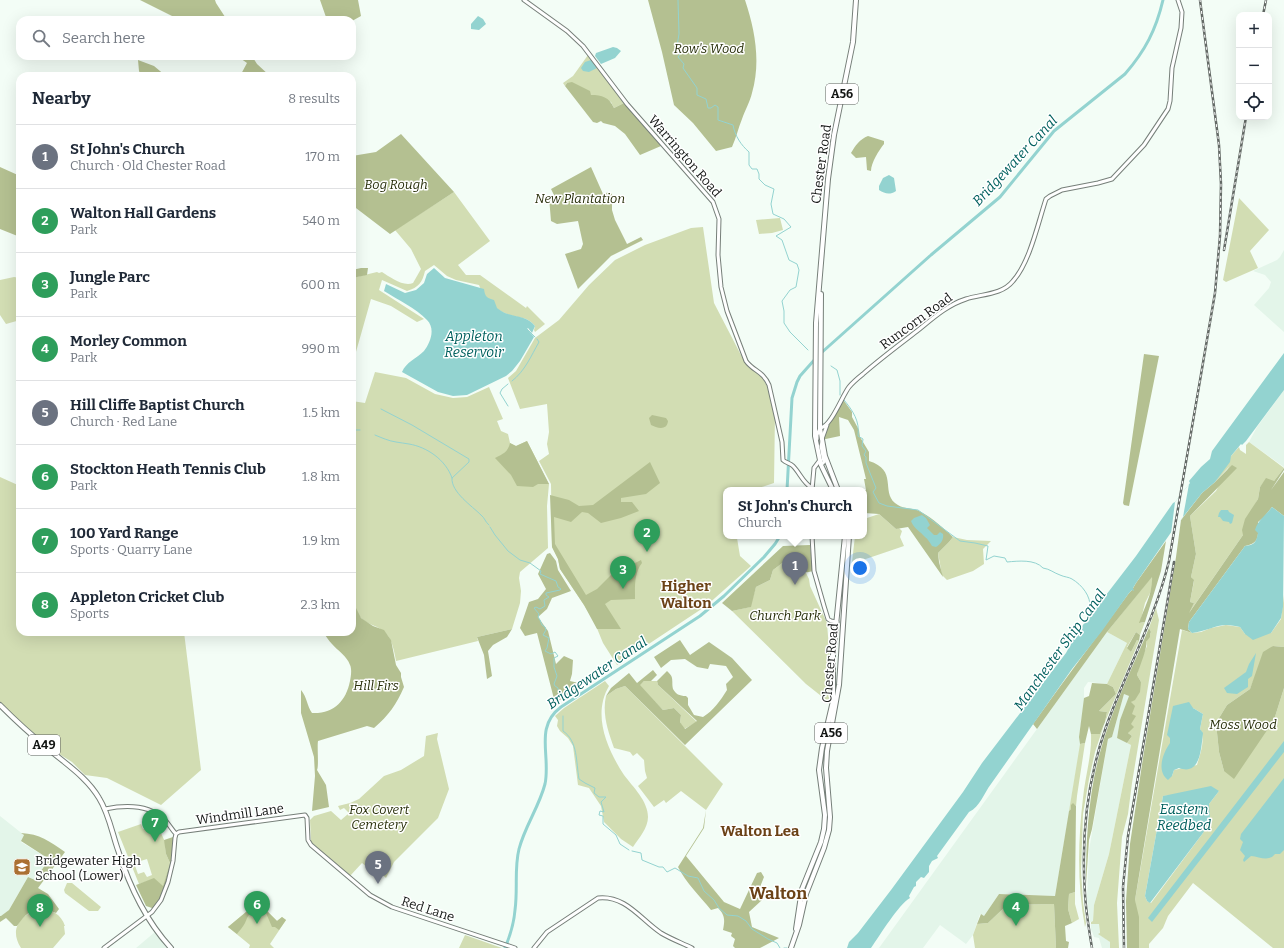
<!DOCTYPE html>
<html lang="en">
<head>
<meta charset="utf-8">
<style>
  :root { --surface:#fff; --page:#f2f2f3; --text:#1f2937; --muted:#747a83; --line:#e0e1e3; --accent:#ab7032 }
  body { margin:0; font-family:Bitter,serif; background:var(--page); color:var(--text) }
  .controls { position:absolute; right:12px; top:12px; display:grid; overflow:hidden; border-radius:8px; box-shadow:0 4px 16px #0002 }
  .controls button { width:36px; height:36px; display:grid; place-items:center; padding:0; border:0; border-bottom:1px solid var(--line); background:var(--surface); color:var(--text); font:20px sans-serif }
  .you { position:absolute; left:860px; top:568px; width:14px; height:14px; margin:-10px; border:3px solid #fff; border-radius:50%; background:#1a73e8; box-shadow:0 0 0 6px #1a73e833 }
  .badge { display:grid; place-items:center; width:26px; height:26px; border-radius:50%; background:var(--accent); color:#fff; font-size:13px; font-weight:700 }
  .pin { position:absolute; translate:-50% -33px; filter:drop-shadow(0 1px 2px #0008) }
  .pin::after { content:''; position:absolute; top:21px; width:14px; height:12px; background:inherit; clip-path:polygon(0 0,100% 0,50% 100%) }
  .popup { position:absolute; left:723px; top:487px; width:144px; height:52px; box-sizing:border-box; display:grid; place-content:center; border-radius:8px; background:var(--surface); filter:drop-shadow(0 1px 3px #0005); font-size:13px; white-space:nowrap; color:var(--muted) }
  .popup b { font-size:15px; color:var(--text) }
  .popup::after { content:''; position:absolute; left:50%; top:100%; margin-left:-8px; border:8px solid transparent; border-top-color:var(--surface) }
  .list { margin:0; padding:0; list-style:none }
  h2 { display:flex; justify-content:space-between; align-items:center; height:52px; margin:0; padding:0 16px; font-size:17px }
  h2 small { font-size:13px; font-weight:400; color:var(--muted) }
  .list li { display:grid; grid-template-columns:26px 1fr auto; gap:12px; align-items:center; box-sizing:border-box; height:64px; padding:0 16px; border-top:1px solid var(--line) }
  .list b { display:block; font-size:15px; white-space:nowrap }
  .list p { margin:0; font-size:13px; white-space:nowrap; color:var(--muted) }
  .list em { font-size:13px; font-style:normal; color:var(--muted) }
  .icon { flex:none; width:22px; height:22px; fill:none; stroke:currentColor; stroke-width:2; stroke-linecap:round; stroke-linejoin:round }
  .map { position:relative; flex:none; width:1284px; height:948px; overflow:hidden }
  .search { position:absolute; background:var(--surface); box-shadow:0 4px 16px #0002; left:16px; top:16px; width:340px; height:44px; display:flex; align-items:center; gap:10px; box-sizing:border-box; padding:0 14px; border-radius:12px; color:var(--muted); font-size:15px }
  .panel { position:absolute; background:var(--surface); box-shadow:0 4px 16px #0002; left:16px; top:72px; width:340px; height:564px; border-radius:12px }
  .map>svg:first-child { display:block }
  .built { fill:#e3f5e9 }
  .green { fill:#d2ddb3; fill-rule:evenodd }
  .forest { fill:#b4c091 }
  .water { fill:#93d3d0 }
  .pier { fill:#f3fdf6 }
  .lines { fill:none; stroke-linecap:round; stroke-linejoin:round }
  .stream { stroke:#93d3d0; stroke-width:1 }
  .canal { stroke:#93d3d0; stroke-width:3 }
  .secondary-casing { stroke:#767f79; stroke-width:5 }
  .highway-casing { stroke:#767f79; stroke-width:6 }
  .secondary { stroke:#fff; stroke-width:3 }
  .highway { stroke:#fff; stroke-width:4 }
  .rail-casing { stroke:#636965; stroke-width:2.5 }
  .rail { stroke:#fff; stroke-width:1; stroke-dasharray:3; stroke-linecap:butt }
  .labels { text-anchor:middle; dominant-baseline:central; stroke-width:3; stroke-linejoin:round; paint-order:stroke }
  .shield { fill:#fff; stroke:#5a5c5a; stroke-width:1 }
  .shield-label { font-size:12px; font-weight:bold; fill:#131614 }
  .park-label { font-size:13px; font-style:italic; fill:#282f0a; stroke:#fff }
  .street-label { font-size:13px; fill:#131614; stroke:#fff }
  .poi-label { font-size:13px; fill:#131614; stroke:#fff; text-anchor:start }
  .water-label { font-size:14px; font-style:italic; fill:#00605e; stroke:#fff }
  .quarter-label { font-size:15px; font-weight:bold; fill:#6b4217; stroke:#fff }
  .district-label { font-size:17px; font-weight:bold; fill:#6b4217; stroke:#fff }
</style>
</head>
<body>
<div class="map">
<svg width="1284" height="948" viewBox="0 0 1284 948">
  <rect width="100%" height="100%" fill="#f3fdf6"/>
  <path class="built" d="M1284,250V332L1254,305L1269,288L1271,282L1265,275L1253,271L1277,260L1280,257Z
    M1284,390V467L1249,442L1257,427Z
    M1107,632L1127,643L1107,684L1088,682L1084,688V703L1079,737L1081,741L1055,896L999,894L984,916L980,914L973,935L966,944L940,925L923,948H879Z
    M1124,694L1129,696L1120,720L1117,738L1131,745L1109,854L1094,905L1093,921L1090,922L1087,898L1089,850L1108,739L1112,737Z
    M0,816L24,835L21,842L49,859L35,880L28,877L9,910L1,917L0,916Z
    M1091,924H1099L1100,935L1110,942V948H1102L1099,938L1094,937L1092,931L1091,930Z
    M155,932L169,948H136Z"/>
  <path class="green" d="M588,55L624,103L614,108L611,102L591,95L567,83L565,86L563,83L573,76Z
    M454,192L490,241L458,265L466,275H480L526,308L527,306L545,324L535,332L534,330L535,326C528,316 517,318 507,314C495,310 483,297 479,285L456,280L447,276L434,265L425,271C422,283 419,287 407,291L382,280L379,290L424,319L417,322L391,306L371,299L352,366V278L377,272L379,273L382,272C390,277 403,287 413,283L421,269L411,249L395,230Z
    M1239,198L1269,230L1250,251L1258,268L1226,282L1223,280Z
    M780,218L783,230L772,233L759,234L756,220Z
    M703,227L714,303L742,357L748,367L760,374L767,386L775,413L774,483L759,488V490H726V536H736L737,538L740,556L751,566L706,606L617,665L603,643L594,621L584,605L560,569L558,559L552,547L551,484L539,461L549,454L547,444L549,432L547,404L520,409L508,378L516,371L535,338L559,320L589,285L615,260L645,245L691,228Z
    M14,277L20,278V320L6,324L0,315V280Z
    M375,372L406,378L435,394L453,398L467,397L489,387L503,419L497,421L501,431L508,434L510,443L516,446L527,441L549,484L547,506L548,548L520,572L519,578L521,591L520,603L512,629L477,637L478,641L396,661C394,651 392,636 382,630C375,625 366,624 360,617C356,613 355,606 352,600V401L365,403Z
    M1249,442L1284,468L1274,481L1264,482L1260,487L1258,499L1253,508L1243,535L1184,620L1194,603L1190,602L1194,581L1191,577L1196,554L1190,516L1216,491L1229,467L1215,482L1231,456L1239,447L1240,450L1246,454V445Z
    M0,477L20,486V632H184L201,770L161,805L107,778L85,775L72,762L56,752L0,705Z
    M879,514L896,529L899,528L902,531L900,537L904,546L854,563V562H852L855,536H864V519Z
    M953,537L967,540L991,541L983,549L984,564L973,571L947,580L942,575L938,553L949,542Z
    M785,561L796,570L806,573L809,579L810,586L827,623L832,689L830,703L806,684L732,611L750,607L756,587L770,580L773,570Z
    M1152,576V589L1145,603L1140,623L1145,622L1140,635L1136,632L1127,647L1131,652L1137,640L1139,641L1105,722L1107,712L1099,711L1116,694L1113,687L1107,684L1127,643L1107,632Z
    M1284,595V647L1273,646L1257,672L1250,689L1227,705L1216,723L1219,752L1224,771L1274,720L1284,688V948H1273L1193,883L1168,916L1163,928L1149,944V948H1138L1135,900L1182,630L1192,633L1201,632L1211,628L1226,625L1240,627L1245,634L1271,633L1281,619ZM1193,708L1203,714L1200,729C1206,738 1200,755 1197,765L1174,770L1172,776L1170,738ZM1219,791L1209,804L1203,833L1151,903L1147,901L1145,896L1163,796Z
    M1156,608L1159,620L1132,783L1128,814L1122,837L1117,903L1119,948H1110V942L1098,934L1100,933L1099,924H1091V922L1093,921L1094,905L1109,854L1131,745L1127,743L1132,736L1128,733L1131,725V702L1141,682L1137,675L1140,662L1147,646L1146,642L1151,632L1149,628Z
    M605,681L609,686C592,715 607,749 624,775C633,787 648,801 648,817C648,828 639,838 633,847L621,839L604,822L601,806L589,788L578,785L573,746L568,738L560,731L557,726L558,720L555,716L564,708Z
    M644,681H657L658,685L697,722L684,729L680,722L681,715L674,708L663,710L639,685Z
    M625,686L723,784L706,810L681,791L666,803L664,800L654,807L638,786L647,778L645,771L644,760L637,753L633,756L630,752L614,748C608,731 602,714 606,696L616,689Z
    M1104,725L1095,752L1089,779L1083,814L1081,871L1083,902L1086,923L1085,927C1077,885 1078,840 1083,798C1085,777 1092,755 1091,734H1100Z
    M438,733L437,739L449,789L438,818L394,862L386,878L381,873L375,879L374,873L362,863L350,876L311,842L310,820L314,816L331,811L341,820L348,814V812L344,808L340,810L338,806L350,803L359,799L384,776L401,770L424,756L426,736Z
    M1085,743L1077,796L1076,806L1073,804L1071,809L1069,811L1080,744Z
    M141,824L143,829L158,826L165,842L166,854L170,863L163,887L154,879L139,884L118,832ZM147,859L152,875L147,877L144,872L138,874L134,863Z
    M67,883H72L101,907L98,911H89L65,893L64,890Z
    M1075,892V904L1079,919L1072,923L1068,909L1069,894Z
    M259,899L261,905L277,921L282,917L286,920L270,944L274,948H249L250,945L228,927L258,902Z
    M1054,904L1056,948H975L973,935L977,924L988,923L1007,905Z
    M41,908C52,910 61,914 65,926H64L65,934L53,948H21C8,928 22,914 41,908Z
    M465,935L502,948H459Z"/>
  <path class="forest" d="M140,0H215L216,3L227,20H180Z
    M320,0H358L361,16L352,21L327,20Z
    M648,0H745C755,30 761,62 752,93C750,102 745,110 742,119C738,129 736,138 732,147L716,151L693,123L674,105L662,52Z
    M237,56H252L257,64L270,76H240L247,63Z
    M138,60L154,66L166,76H141L139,71Z
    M572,82L590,91L591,95C602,95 609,97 614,108L624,103L661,146L640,155L625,134L615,126L603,123L601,121L597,123L593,122L565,86L567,83Z
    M401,134L454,192L390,234L352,205V156L376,152Z
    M868,136L884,141V144C879,150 871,163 871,171L867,170L866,157L856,158L851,153C855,146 860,139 868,136Z
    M0,167L20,176V237L0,229Z
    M591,167L603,194L609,192L612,194V210L615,220L627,244L641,237L643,240L611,256L578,289L565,254L581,249L583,244L578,221L557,224L551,221L549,197L554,195L551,189Z
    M361,268H368L367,275L352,278V270Z
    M1144,354L1159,356L1129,506L1124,505L1123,503Z
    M842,398L852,412V417L859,430L860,437L869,452V461C898,470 881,491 895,503C903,510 913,507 921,512C933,518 943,528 953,537L949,542L938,553L939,562L943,577L908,527L896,529L879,514L864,513V491L866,490L864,479H866L854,430L848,420L839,417L840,436L821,440L822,428H823Z
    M652,415L666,418L668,421C667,431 657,428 651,425L649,418Z
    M527,441L549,484H538L533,487L517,486L511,475L495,458C503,454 508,452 510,443L516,446Z
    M650,462L660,483L646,494L621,498V502H632L639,511L621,518L601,523L588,513L582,512L571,522L554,517L555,544L586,595L597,589L611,575L641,560L642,563C634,573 635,587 635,599L611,600L605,604L621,629H597L584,605L560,569L558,559L552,547L550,495L569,500L579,506L593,505Z
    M1232,465L1237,468L1190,516L1196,554L1191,577L1194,580L1190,602L1194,603L1189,613L1243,535L1242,530L1245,519L1258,499L1260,487L1266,478L1274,481L1284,468V470L1271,490L1284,472V516L1272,507L1264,517L1258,522C1258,536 1260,543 1245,546L1189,622L1188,629L1192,633L1180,629L1135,900L1139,917V948H1127L1126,901L1130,844L1143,758L1176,557L1181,520L1202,493L1215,482Z
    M1166,541L1161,571L1145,622L1139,623C1144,608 1153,593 1152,577L1107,632L1037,729L1033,724C1064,680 1097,637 1129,593L1132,590L1136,583Z
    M810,545L813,571C800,575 794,569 785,561L773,570L770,580L756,587L751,607L732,611L722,603L783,546Z
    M550,553L556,561L558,570L571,591L552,598L547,609L538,617L548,631L556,664L564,656L573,660L572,674L570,681L583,684L557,702L554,699L537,633L525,636L520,628L529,602L538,599L546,589L538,574L547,554Z
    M352,600L361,618L373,626L384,630L391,640L396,665L401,673V677L404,687C396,705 389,715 374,728L367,726L318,741C317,747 319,767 317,770L326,785L329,807L312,811L315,776L314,757L301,713V690C307,697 307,706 312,713C334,714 346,701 350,681C351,676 352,669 350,665C347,656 338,651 332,644C329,641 326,636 323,632H352Z
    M1151,623L1149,628L1151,632L1150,634V637L1146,642C1148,647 1139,668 1137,675L1141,682L1140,692L1135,700L1131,702L1135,706L1132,714L1136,716L1131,724L1134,727L1128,733L1132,736L1127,743L1117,738L1120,720L1129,696L1124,694L1112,737L1108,739L1092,829L1089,840L1086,884C1086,841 1088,798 1099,756C1111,710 1133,667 1151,623Z
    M512,629L507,637L493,645L488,651L492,676L487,679L484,655L477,637Z
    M1136,632L1140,635L1139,641L1137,640L1131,652L1127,648Z
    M680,640L690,655L709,642L732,658L752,680L685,745L625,686L616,689L606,696L611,688L629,673L637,683L653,670L657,675L651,681H644L640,685L663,710L674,708L681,715L680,722L685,729L697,721L658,685L657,681L667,671C675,678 671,680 673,689C676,694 679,696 686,696L688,698V705L694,715L703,717C714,710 720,701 727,690L726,684L733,677L726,666L710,664L708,669L697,667L685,659L671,660L661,668L654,657Z
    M1273,646L1284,647V688L1274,720L1234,779L1224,771L1219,752L1216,723L1227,705L1250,689L1263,652Z
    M1092,683L1107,684L1113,687L1116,694L1099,711L1107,712L1105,722L1100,734H1091L1089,726L1085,743L1080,744L1079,737L1084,698L1089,696Z
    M1073,803L1076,806L1075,892L1069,894L1068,909L1072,923L1065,926L1066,941L1069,942L1068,948H1056L1054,904L1007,905L988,923L977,924L981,914L984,916L999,894L1055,896L1069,811L1071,809V805Z
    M706,810L704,828L686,856L724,902L740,909L757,873L761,872L764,877L756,897L762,900L749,912L752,927L779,938L760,948H735L733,946L735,939L731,936L732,933L723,930C725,920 725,915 718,908L711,910C700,896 686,883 678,867L703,828Z
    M21,833C40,834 49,841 65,852L38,888L48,894L59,909L56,913C37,905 29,909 17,926H14L6,918L0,922V916H1L9,910L28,877L35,880L49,859L21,841L24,835Z
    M173,837V861L168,882L155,909L146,906L136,885L154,878L163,886L170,863L166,854L164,840Z
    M259,899L261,905L277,921L282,917L286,920L279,930L275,927H272L266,913L263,912L257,916L252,912C247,916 247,919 245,923C243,927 239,931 237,934L228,927L258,902Z"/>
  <path class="water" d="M478,16L483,19L486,24L479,30L471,29V24Z
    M613,47L617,48L621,51L615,58L601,64L595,56L596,53Z
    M591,60L597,68L589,72L583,71L581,68L585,62Z
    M889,175L894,178L896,191C890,195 885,194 879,190V186L883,178Z
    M434,268L445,278L484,289C485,297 487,298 494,300L497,308C500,310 504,313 508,314C518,317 528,317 535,326L532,333L528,328L527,329L534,337L520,361L512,371L506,376L467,395L453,396L438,392L402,372C406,362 416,359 424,351C430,343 436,329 427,320C416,308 398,300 384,291L386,284L405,293L416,290L424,283L427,274Z
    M1284,353V390L1246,441L1242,445L1241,444L1231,456L1230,462L1215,482L1202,493L1172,531L1136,583L1133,588L1134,591L1132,590L1129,593L1102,631L1072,669L991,784C984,793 980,807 969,812L937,856L938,858L932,861L929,866V872L924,878L921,877L916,882V886L914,887L909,896L910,898C898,905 881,934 871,948H847L849,942L858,933L891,890L963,792L982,763L1066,653L1076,634L1136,556L1173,503L1175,502L1190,483L1189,481L1201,467L1210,459L1212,451Z
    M1272,507L1284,516L1283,607L1281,618L1271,633L1253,640L1245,634L1240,627C1236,626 1231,625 1227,625C1215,625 1204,632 1192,633L1188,629L1189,622L1245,546C1254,545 1256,543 1258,533L1255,530C1258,520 1266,515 1272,507Z
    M1221,510H1228L1229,512L1234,515L1232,523L1230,524L1229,522L1223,521L1220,517H1218L1219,513Z
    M922,515L926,518L930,525L927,528L934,535H937L940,532L943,534C944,539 941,544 936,547L932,546C930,543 928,539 925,537C920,531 914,529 911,521L914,518Z
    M1256,653L1252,676L1248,679V687L1237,694L1227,693L1224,688L1246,672L1249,664Z
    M1189,702L1193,708L1203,714L1200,729L1203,733C1201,748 1201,776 1179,768L1174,770L1172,776L1168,780C1156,771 1163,753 1170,743V738L1167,735L1173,706Z
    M1284,741V752L1152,922L1148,918L1154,910Z
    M1284,778V850L1280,854H1275C1269,862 1260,857 1251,856L1244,862L1243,860L1245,856L1240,850L1243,842L1240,839L1241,834Z
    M1211,786L1219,791L1209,804L1210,819L1203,833L1150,903L1147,901L1145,896L1163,796Z"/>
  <path class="pier" d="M1189,484L1183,517L1171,534L1175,502Z"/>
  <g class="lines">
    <path class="stream" d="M678,0L679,34L677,46L680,54L678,57L684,64L683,68L697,88V95L706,99L708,108H711L715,105L718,107V120L733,125C735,136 741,145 749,152V165L752,169H757L759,174V179L765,185L774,189L771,204L773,214L784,219L791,227L776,236L782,240L789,260L797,264L799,270L796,287L790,290L782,301L784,311V323L790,332L808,350
      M527,329L535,337
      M831,366L837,370L840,381V395
      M512,381C525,371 531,356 539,342L537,339
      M508,384L502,389L500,393L508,406
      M844,400C853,411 860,421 858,436L863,439L862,446L866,451L864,455L866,457V463L876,488L873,492L879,503L887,506L918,510L960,541L975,543L988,546L986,560L994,556L1005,558L1007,562C1018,561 1035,559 1043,568C1050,569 1054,573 1060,575C1064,577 1069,577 1072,579C1082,585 1091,596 1090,608L1086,610L1087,619
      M381,409L412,425L469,459V462L452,478C451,492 472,506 481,515C485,518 485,522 489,525
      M354,430H360
      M375,435C382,438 389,441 396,442C400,443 405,443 409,444C427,447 446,460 452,478
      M490,527L495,535L508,551L520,560L530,563L541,571L540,574L556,581L558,587L561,589L560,590L546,593V595L549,597L544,600L545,606L540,609L536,607L534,608L539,614L538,617L540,620L542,625L545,627L546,630L543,635L549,638L547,648L545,651L551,654L555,652L558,656L554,658V667L557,676L554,684L555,686L558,688L559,703
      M563,716V731C578,741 576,762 579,779L585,783L595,788L594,793L599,797H606L601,802L604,812L600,811L599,815L603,816V824L616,835L620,844L629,850
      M632,851L641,853L642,860L659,867H663L667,872L675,868L688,876L698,878L704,891L714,900L719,908L727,915L738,916L746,921L752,929L768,939L777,943L780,948
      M784,948H787"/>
    <path class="canal" d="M820,354L931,255L1000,197L1054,131L1125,74C1145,51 1156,30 1163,0
      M787,490L792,398L797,382L800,376L816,358
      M505,948C510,936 514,923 515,910C518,889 514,869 519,849C525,826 539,807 545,784C551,756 534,727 561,707L700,616L724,596L764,557L775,544L780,536"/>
    <defs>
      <path id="secondary" d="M524,0L567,31L583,46L627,104L713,202L719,219L718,255L721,287L727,311L746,361C753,371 763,371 769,385L782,442L783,460C786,463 790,463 793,466C800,473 803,483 812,488
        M820,428C831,427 842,396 849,387C853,382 858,378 863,374C880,359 899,345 917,331C932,319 947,305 966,299C981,294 1002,295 1013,281C1030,262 1038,223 1046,199L1050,196L1062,190L1098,183L1112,179L1144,145L1168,109L1170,101L1172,68L1181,28L1182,12L1178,0
        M817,439V435L820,428
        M822,439L827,425
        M821,465L824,462L821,446L822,442
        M812,490L814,468L820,460
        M812,536L814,571L824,606L828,619L831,621L837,622
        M105,809C125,805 148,804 164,819C169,824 172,830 176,834
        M176,834L179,832L305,815L307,818L308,840L311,845L370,895L392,907L515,948
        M104,948L152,912L161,900L168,882L173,861L175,838L176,834
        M534,948L547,932L598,898C626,895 641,920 661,933C671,939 682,943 692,948"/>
      <path id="highway" d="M821,294L820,428L825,456L838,490
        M833,490L821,465L815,436L816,323L828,179L834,135L853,42L856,0
        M0,705C14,719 29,733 45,746C64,763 86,776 99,798C109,814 112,833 118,850C129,885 146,921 171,948
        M796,929L802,889L821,842L824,829L825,815L819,770L822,748L833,701V655L845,536
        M791,948L799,925L806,894L824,848L829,830L830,817L826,768L827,751L839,685L849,536"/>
    </defs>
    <use href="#secondary" class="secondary-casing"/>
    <use href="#highway" class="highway-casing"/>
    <use href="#secondary" class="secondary"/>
    <use href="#highway" class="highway"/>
    <defs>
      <path id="rail" d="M1263,15L1266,0
        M1224,250L1246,117
        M1092,948C1089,930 1086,912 1085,894C1081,838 1087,781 1106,727C1126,671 1155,619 1169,561L1215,293L1220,236L1221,184L1219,145L1200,0
        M1124,948L1123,887L1128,836L1174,562"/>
    </defs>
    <use href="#rail" class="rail-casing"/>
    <use href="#rail" class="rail"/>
  </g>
  <defs>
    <symbol id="school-square" viewBox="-11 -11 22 22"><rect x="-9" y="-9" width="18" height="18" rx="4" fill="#ab7032" stroke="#fff"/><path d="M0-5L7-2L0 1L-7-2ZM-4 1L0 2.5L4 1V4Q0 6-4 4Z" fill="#fff"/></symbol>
  </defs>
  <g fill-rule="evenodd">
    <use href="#school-square" x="12" y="857" width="20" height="20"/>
  </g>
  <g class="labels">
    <g class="shield">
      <rect x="826" y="84" width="32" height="20" rx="3"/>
      <rect x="815" y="723" width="32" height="20" rx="3"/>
      <rect x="28" y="735" width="32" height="20" rx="3"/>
    </g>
    <g class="shield-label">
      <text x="842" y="94">A56</text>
      <text x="831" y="733">A56</text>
      <text x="44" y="745">A49</text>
    </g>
    <g class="park-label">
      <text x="709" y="48">Row's Wood</text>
      <text x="396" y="184">Bog Rough</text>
      <text x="580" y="198">New Plantation</text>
      <text x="785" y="615">Church Park</text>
      <text x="376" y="685">Hill Firs</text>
      <text x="1243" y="724">Moss Wood</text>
      <text x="379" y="809">Fox Covert<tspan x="379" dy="15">Cemetery</tspan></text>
    </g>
    <g class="street-label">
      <text transform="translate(685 156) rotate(49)">Warrington Road</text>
      <text transform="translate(821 164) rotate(-82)">Chester Road</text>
      <text transform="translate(916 321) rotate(-36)">Runcorn Road</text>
      <text transform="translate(830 663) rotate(-85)">Chester Road</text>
      <text transform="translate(240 814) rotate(-8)">Windmill Lane</text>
      <text transform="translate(428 909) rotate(18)">Red Lane</text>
    </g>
    <g class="poi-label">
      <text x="35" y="860">Bridgewater High<tspan x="35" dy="15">School (Lower)</tspan></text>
    </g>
    <g class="water-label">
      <text transform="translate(1015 161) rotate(-47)">Bridgewater Canal</text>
      <text x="474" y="336">Appleton<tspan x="474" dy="16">Reservoir</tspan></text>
      <text transform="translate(1060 650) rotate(-54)">Manchester Ship Canal</text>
      <text transform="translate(597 673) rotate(-34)">Bridgewater Canal</text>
      <text x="1184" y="809">Eastern<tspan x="1184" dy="16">Reedbed</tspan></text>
    </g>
    <g class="quarter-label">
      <text x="686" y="586">Higher<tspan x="686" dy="17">Walton</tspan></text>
      <text x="760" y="831">Walton Lea</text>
    </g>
    <g class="district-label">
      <text x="778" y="893">Walton</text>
    </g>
  </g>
</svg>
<div class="controls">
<button>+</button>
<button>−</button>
<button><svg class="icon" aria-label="locate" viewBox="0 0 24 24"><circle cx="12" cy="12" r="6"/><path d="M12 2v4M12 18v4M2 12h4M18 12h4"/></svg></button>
</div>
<div class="you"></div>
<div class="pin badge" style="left:795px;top:585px;background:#6b7280">1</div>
<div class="popup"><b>St John's Church</b>Church</div>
<div class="pin badge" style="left:647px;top:552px;background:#2e9e5b">2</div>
<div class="pin badge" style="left:623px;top:589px;background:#2e9e5b">3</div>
<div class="pin badge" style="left:1016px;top:926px;background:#2e9e5b">4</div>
<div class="pin badge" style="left:378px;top:884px;background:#6b7280">5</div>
<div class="pin badge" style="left:257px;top:924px;background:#2e9e5b">6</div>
<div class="pin badge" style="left:155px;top:842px;background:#2e9e5b">7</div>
<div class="pin badge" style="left:40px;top:927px;background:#2e9e5b">8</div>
<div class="search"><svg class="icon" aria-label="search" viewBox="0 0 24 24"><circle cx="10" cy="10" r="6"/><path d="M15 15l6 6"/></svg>Search here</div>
<section class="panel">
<h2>Nearby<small>8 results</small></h2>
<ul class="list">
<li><span class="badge" style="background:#6b7280">1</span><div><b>St John's Church</b><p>Church · Old Chester Road</p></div><em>170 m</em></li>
<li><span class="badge" style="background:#2e9e5b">2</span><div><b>Walton Hall Gardens</b><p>Park</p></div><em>540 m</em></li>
<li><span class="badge" style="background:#2e9e5b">3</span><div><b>Jungle Parc</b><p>Park</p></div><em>600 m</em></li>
<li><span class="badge" style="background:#2e9e5b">4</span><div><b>Morley Common</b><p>Park</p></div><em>990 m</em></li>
<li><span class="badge" style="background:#6b7280">5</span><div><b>Hill Cliffe Baptist Church</b><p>Church · Red Lane</p></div><em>1.5 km</em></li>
<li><span class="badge" style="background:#2e9e5b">6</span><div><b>Stockton Heath Tennis Club</b><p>Park</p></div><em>1.8 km</em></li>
<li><span class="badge" style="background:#2e9e5b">7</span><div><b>100 Yard Range</b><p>Sports · Quarry Lane</p></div><em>1.9 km</em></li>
<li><span class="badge" style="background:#2e9e5b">8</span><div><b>Appleton Cricket Club</b><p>Sports</p></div><em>2.3 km</em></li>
</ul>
</section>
</div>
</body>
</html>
